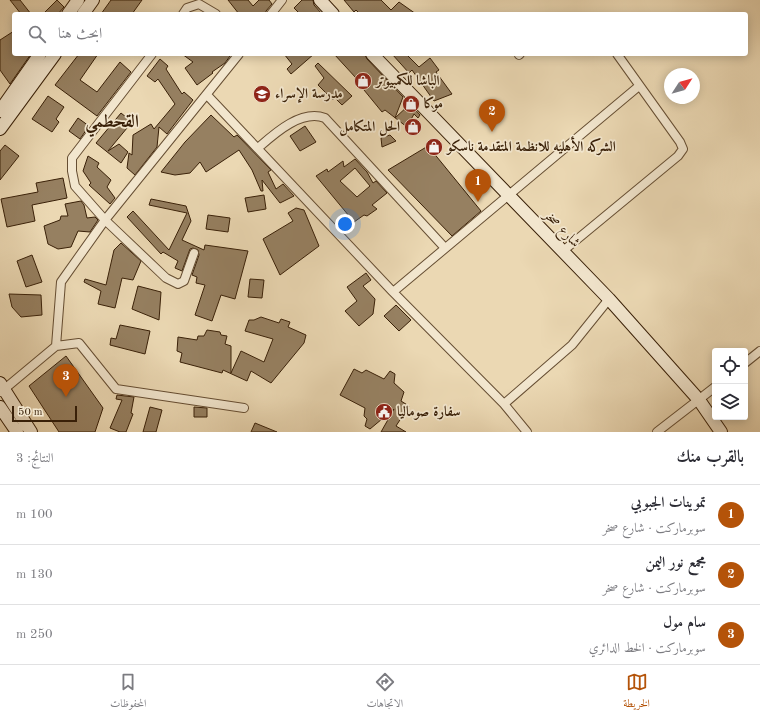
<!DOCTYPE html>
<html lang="ar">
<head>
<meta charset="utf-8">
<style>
  :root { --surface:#fff; --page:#f7f7f7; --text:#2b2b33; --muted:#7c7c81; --line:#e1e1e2; --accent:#b45309 }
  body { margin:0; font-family:"Old Standard TT",Amiri,serif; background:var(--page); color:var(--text); direction:rtl }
  .controls { position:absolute; right:12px; bottom:12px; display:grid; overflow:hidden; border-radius:4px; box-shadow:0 2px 10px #0003 }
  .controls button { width:36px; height:36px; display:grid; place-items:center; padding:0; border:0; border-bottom:1px solid var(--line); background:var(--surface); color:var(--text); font:20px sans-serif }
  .compass { position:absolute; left:664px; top:68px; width:36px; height:36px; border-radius:50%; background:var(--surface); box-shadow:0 2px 10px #0003; rotate:54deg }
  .scale { position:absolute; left:12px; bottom:10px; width:65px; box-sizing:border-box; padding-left:4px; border:2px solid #392008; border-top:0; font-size:11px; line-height:14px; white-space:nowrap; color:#392008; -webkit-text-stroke:3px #f2e6ce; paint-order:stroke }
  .you { position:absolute; left:345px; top:224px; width:14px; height:14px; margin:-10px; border:3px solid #fff; border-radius:50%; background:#1a73e8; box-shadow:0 0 0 6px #1a73e833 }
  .badge { display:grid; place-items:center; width:26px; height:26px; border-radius:50%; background:var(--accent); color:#fff; font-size:13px; font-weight:700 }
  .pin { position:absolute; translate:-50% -33px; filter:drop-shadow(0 1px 2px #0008) }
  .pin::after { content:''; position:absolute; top:21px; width:14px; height:12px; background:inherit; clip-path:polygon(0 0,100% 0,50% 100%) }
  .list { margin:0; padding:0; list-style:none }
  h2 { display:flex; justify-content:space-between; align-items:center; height:52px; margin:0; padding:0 16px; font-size:17px }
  h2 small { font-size:13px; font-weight:400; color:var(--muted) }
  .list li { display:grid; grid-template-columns:26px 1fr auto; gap:12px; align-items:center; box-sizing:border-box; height:60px; padding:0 16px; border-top:1px solid var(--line) }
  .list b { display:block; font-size:15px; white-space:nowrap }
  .list p { margin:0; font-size:13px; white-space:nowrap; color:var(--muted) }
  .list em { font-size:13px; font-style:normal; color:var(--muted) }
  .icon { flex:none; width:22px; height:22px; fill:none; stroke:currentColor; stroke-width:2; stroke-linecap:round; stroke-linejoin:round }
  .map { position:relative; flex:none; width:760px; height:432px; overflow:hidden; direction:ltr }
  .search { position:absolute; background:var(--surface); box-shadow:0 2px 10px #0003; left:12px; right:12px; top:12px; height:44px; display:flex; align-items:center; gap:10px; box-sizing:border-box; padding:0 14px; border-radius:4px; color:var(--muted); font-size:15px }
  .sheet { height:232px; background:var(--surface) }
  nav { display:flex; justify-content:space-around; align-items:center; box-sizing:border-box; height:56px; border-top:1px solid var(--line); background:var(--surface); font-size:11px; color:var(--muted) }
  nav a { display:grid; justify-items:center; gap:2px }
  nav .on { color:var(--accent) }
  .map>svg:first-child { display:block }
  .building { fill:#968061; stroke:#392008; fill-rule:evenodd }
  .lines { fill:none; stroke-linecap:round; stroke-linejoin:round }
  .street-casing { stroke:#664e33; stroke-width:10 }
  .secondary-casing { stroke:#392008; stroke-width:14 }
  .street { stroke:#f2e6ce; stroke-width:8 }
  .secondary { stroke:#f2e6ce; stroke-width:12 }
  .labels { text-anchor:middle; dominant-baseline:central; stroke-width:3.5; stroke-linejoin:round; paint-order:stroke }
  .poi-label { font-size:14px; font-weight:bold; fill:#392008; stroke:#f2e6ce; text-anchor:start }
  .street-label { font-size:14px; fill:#392008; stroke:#f2e6ce }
  .district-label { font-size:18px; font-weight:bold; fill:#392008; stroke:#f2e6ce }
</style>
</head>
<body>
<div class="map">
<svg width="760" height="432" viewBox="0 0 760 432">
  <rect width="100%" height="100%" fill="#ebd8b3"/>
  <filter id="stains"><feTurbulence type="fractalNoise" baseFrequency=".005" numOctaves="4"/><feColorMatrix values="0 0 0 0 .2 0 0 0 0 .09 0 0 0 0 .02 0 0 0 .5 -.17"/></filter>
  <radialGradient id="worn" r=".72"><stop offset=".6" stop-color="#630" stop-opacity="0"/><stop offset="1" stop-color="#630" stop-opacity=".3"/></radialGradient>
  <path class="building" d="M10,0H20L31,14H21Z
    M57,0L64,7L58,14H43Z
    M111,0H142L132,14H101Z
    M228,0H248L253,6L259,0H269L272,4L266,11V14H239Z
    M302,0H313L314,5L322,14H300L294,8Z
    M344,0H381L391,10L399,2L416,14H360L356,10L354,12Z
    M14,31V54H31L10,84L0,70V40Z
    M79,54H98L80,80L97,92L120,62L131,72L97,116L55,85Z
    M182,54H228L230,56L225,63L212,72L213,73L197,85L185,68L193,62Z
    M284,54H314L291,74L287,69L292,64Z
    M334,54H365L367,59L403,97L395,118L410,104L420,115L418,118L414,114L407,127L385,110L382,112L355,79L356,78Z
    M392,54H406L419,67L430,58L439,70L436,72L452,94L434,101L412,70L409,73Z
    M160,59L168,66L166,69L182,94L184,92L193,100L167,134L159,127L157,147L135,175L127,168L129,153L132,155L133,135L151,124L154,129L175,104L158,79L155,82L147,76Z
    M318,63L352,96L342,105L335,98L333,100L318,85L324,78L315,66Z
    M48,96L64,107L56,119L59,122L52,132L32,119Z
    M121,113L132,122L108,151L119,144L128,152L121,163L96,143Z
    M211,115L234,137L237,135L271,170L268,172L276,189L283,184L294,196L280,203L262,180L263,191H261L252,170L239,150L206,172L200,162L190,173L175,175L161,172L185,142Z
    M78,118L89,126L80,139L69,131Z
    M305,126L316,142L300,151L290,136Z
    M390,135L396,141L382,147L381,138Z
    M5,145L19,156L0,180V151Z
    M428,146L481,211L452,236L388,170Z
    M88,156L99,163L97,167L111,180L107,187L115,198L110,204L89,185L91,183L83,171Z
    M355,159L367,172L373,183L376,181L387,193L372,205L377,209L367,216L364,215L354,222L316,176L327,169L328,172L343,161L344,167ZM355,168L370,186L357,197L340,181Z
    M63,178L67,198L32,205L35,221L7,227L1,199L38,192L36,183Z
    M264,195L266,209L248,212L245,198Z
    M151,199L186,206L191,221L182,240L204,250L205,245L248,251L235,299L221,295L212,321L195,315L205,285L196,283L197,277L192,275L199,255L198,250L193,248L190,249L182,271L175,268L178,261L163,252L161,254L127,217L133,211L169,250L187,213L149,205Z
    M81,201L84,205L87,218L95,217L98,220L90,232L78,231L71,247L58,249L48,244L44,226L60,220L61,216H68L65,204Z
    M296,208L304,210L319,246L280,275L263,239L293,221L288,213Z
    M208,215L230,218L228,232L206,229Z
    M121,243L141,261L133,280L122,278L115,308L98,304L101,291L84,282L85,279L106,285L114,250Z
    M32,255L42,282L26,287L17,261Z
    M366,273L371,280L363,286L375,299L373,314L359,326L345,311L357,301L347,287Z
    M250,279L264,280L262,298L248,297Z
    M138,286L161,292L159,320L132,309Z
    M9,294L41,295L42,315L21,317L12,307Z
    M396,305L411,320L399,331L384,316Z
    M261,317L279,323L281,319L290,322L288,327L306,335L304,343L271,383L251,371L247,381L223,370L222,373L180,362L182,353L177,351L178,337L197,340L198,336H204L207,330L220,332L221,335L227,336L225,344L231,346V373L241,351L264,362L273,339L245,331L249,320H254Z
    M120,325L150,331L145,354L110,345L111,338L116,339Z
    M66,356L103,408L95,432H59L29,386Z
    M354,369L362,373L366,370L384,379L390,371L395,374L394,383L404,392L401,401L409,406L396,426L406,432H381L394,409L370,429L365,426L367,419L364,416L365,408L340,395Z
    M117,395L134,397L131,413L133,414L126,432H120L110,428L122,400L116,399Z
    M150,407L162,410L156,432H143Z
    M194,407L207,408V417H194Z
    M255,423L277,432H251Z"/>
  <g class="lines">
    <defs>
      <path id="street" d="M183,14L187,8L199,4L216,14
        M271,14L282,0
        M152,54L72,158V171L75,186L105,220L166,278L178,284L184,281L194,253
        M519,55L520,54
        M207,95L393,292L504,404L527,432
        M258,148C274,134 301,109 325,118L445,248
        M563,251L678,156L683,149L680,142L617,54
        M393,292L639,86
        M56,346L79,343L116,389L244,408
        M745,363L760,351
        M1,392L56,346L61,282L105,220L239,54
        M504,404L572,345L609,299
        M657,432L715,387"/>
      <path id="secondary" d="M320,0L333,14
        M68,14L78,0
        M83,14L93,0
        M372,54L609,299L699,400L721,432
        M0,111L40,54
        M0,129L55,54
        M0,383L31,432
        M0,407L17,432"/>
    </defs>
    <use href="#street" class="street-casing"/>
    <use href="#secondary" class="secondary-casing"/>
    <use href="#street" class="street"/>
    <use href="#secondary" class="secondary"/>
  </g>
  <defs>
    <symbol id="shop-disc" viewBox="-11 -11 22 22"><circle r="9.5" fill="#8f2418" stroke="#f2e6ce"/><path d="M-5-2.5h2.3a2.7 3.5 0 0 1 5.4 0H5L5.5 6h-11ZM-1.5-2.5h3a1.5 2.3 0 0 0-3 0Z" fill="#fff"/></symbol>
    <symbol id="school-disc" viewBox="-11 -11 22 22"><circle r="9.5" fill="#8f2418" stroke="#f2e6ce"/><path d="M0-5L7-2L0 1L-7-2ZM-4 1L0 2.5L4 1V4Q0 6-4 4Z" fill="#fff"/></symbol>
    <symbol id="civic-disc" viewBox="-11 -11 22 22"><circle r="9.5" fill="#8f2418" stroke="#f2e6ce"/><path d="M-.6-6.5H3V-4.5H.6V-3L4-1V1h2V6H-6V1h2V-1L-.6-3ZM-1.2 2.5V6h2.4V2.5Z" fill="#fff"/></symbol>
  </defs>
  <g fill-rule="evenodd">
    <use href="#shop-disc" x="353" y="71" width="20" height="20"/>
    <use href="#school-disc" x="252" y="84" width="20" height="20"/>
    <use href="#shop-disc" x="401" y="94" width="20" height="20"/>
    <use href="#shop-disc" x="403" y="117" width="20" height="20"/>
    <use href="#shop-disc" x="424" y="137" width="20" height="20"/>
    <use href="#civic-disc" x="374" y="402" width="20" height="20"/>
  </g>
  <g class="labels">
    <g class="poi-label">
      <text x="376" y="81">الباشا للكمبيوتر</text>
      <text x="275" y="94">مدرسة الإسراء</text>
      <text x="424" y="104">موكا</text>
      <text x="400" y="127" text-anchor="end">الحل المتكامل</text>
      <text x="447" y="147">الشركه الأهليه للانظمة المتقدمة ناسكو</text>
      <text x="397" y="412">سفارة صوماليا</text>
    </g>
    <g class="street-label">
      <text transform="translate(562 229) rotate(46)">شارع صخر</text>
    </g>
    <g class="district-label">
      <text x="112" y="122">القحطمي</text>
    </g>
  </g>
  <rect width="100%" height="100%" filter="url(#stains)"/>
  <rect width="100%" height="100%" fill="url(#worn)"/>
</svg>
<div class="controls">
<button><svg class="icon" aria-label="locate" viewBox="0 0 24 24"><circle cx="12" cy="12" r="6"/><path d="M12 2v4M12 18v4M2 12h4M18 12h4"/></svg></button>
<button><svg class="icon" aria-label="layers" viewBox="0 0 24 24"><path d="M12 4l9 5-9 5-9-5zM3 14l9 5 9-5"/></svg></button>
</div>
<svg class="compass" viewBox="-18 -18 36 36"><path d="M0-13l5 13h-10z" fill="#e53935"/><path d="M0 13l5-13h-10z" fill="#7c7c81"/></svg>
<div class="scale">50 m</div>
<div class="you"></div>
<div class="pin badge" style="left:478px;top:202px">1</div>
<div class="pin badge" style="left:492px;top:132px">2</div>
<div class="pin badge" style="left:66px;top:397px">3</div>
<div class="search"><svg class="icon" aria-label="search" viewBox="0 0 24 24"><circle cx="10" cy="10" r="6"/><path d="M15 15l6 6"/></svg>ابحث هنا</div>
</div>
<section class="sheet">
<h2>بالقرب منك<small>النتائج: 3</small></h2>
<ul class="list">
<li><span class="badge">1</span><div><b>تموينات الجبوبي</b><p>سوبرماركت · شارع صخر</p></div><em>100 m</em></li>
<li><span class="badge">2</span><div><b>مجمع نور اليمن</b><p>سوبرماركت · شارع صخر</p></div><em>130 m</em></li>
<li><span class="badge">3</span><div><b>سام مول</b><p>سوبرماركت · الخط الدائري</p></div><em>250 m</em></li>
</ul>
</section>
<nav>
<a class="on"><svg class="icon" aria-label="map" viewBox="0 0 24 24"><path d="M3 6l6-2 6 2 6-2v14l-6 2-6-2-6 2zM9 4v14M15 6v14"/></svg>الخريطة</a>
<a><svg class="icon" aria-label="directions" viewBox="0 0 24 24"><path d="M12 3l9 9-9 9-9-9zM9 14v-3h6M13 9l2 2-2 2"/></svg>الاتجاهات</a>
<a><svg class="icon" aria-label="saved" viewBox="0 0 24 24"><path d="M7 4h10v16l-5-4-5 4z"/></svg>المحفوظات</a>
</nav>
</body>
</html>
